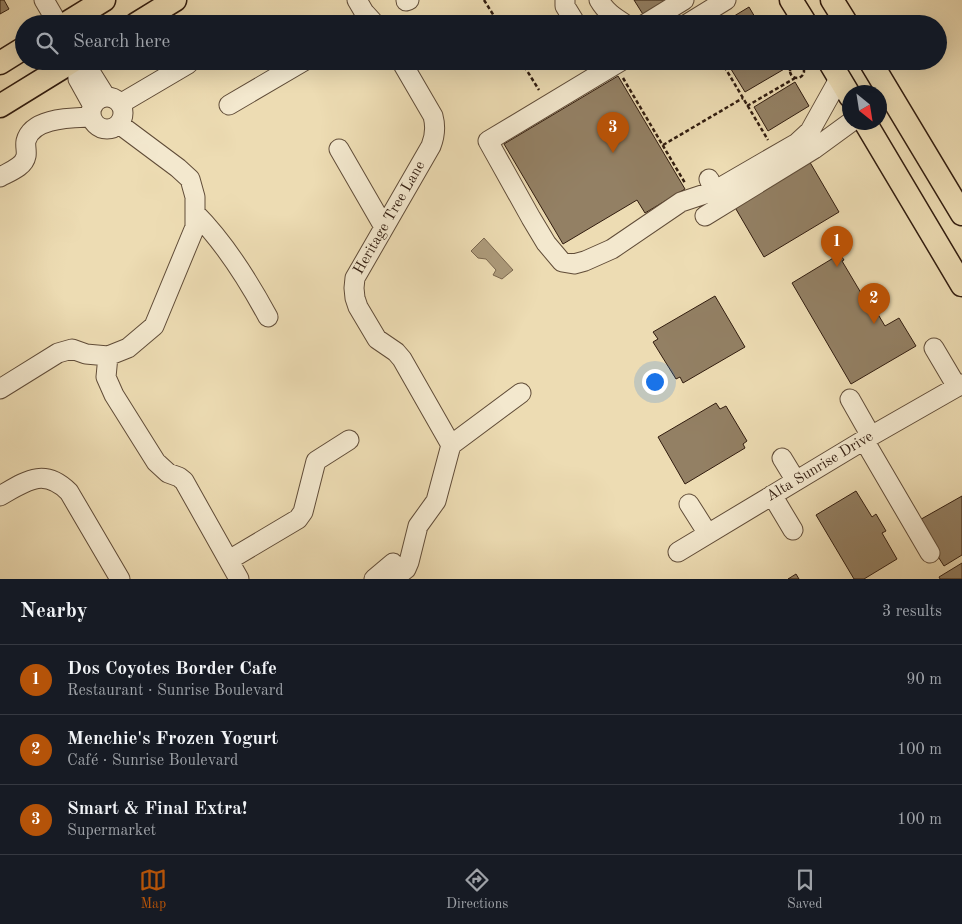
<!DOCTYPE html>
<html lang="en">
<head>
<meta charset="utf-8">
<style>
  :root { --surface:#171b24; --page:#242831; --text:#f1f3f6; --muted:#9ea1a6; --line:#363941; --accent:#b45309 }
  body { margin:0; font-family:"Old Standard TT",serif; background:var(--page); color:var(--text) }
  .compass { position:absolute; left:842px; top:85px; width:45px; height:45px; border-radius:50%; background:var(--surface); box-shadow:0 5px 20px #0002; rotate:150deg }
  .you { position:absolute; left:654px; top:381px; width:18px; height:18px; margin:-12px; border:4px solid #fff; border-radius:50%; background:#1a73e8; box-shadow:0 0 0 8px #1a73e833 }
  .badge { display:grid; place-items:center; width:32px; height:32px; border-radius:50%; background:var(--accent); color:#fff; font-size:16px; font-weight:700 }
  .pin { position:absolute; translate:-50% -41px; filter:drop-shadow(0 1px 2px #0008) }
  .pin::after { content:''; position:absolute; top:26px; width:18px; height:15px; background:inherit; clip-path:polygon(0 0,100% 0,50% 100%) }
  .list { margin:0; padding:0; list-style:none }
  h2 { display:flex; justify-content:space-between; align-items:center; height:65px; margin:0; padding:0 20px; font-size:21px }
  h2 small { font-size:16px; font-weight:400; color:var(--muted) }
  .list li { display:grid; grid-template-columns:32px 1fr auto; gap:15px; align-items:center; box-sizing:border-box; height:70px; padding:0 20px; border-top:1px solid var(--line) }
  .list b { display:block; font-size:19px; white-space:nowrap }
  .list p { margin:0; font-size:16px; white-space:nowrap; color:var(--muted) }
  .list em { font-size:16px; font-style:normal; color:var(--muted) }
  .icon { flex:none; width:28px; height:28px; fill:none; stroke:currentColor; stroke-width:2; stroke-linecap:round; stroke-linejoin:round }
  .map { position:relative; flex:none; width:962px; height:579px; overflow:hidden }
  .search { position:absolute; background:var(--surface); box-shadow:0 5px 20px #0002; left:15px; right:15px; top:15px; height:55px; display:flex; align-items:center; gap:12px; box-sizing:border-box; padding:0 18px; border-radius:28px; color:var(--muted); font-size:19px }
  .sheet { height:275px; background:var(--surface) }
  nav { display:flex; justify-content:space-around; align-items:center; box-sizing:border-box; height:70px; border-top:1px solid var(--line); background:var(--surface); font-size:14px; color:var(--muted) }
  nav a { display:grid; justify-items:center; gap:2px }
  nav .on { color:var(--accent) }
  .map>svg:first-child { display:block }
  .water { fill:#ad9b7b; stroke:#7b6850 }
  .building { fill:#938064; stroke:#311c0f }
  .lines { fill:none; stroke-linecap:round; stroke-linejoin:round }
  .minor-casing { stroke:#604c38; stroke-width:21 }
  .major-casing { stroke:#311c0f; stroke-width:25 }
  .path { stroke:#311c0f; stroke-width:2.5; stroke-dasharray:4 2.5; stroke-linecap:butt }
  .minor { stroke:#f3e8ce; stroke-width:19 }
  .major { stroke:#eddcb3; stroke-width:22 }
  .labels { text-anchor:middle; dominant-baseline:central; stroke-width:4; stroke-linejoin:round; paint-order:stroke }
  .street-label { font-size:15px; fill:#311c0f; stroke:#f3e8ce }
</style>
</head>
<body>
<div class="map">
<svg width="962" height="579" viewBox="0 0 962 579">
  <rect width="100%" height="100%" fill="#eddcb3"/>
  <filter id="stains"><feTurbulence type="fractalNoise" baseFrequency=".004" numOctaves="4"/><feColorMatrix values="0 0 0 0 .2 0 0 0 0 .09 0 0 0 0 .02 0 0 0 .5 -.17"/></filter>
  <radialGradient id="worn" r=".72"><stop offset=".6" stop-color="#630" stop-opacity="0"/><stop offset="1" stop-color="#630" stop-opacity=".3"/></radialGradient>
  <path class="water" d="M484,238L513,270L502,279L493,275L496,270L486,259L478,258L471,251Z"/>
  <path class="building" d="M0,0H4L9,9L0,14Z
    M634,0H672L644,16Z
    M749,7L759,24H721Z
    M726,61H782L786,68L745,92Z
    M618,76L685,189L645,213L637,200L563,244L504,144Z
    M795,82L809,106L768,131L754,107Z
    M808,159L839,212L764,257L733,204Z
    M840,254L844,260L842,261L867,303L870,301L885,326L899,318L916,346L851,384L792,283Z
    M715,296L745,347L683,383L680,377L676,379L653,342L658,339L653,332Z
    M716,403L720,409L726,406L747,441L743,444L745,448L685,484L658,437Z
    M856,491L872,517L876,514L886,531L882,533L897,559L864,579H854L816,515Z
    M962,496V555L944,566L916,522Z
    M962,563V579H940L939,577Z
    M796,574L799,579H788Z"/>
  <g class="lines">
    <defs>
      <path id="minor" d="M44,0L58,24
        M357,0L364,12L375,24
        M406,0V1L409,0
        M565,0V6L576,24
        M599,0C606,12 614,17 625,24
        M645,24L684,0
        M687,24L726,0
        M77,61L78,79L93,106
        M80,61L91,73L106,97
        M401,61L433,116C436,127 435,136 431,146L355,278L354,288L355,298L358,307L377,339L396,352L402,359L451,445
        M621,61L488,141L531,218L546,243L562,262L574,264L585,261L612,249L681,202L714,191
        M91 113a16 16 0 1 1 32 0a16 16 0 1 1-32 0Z
        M120,104L188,64
        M229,105L304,61
        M339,149L384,227
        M0,177C9,172 24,167 26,156C27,151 25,146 26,141C32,117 73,118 91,117
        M709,179L714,191L797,143L810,131L839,79
        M195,213C224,242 248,280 268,317
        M705,216L814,149L851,122
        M934,348L957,387
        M108,356L106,377L114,395L156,462L168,473L179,477L184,481L239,579
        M0,389L58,353L72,349L86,354L108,356L128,348L154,326L195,227V197L190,179L178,168L119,124
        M850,399L871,436
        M864,440L930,553
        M782,458L796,481
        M772,495L793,530
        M0,496C26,481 44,467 69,492L120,579
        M689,504L708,534
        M678,552L864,440L962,384
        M229,560L298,519L303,512L316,461L349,440
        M374,579L393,563
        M393,579L406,569L409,562L418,526L436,501L451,445L521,393"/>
      <path id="major" d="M791,0L806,24
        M832,0L847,24
        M65,24L104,0
        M136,24L175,0
        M829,61L850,96
        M870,61L962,214
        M0,63L24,48
        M0,106L73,61
        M865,122L962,285"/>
    </defs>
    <use href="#minor" class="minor-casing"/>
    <use href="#major" class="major-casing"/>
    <path class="path" d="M484,0L499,24
      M521,61L539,90
      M721,61L768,140
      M790 71a7 7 0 1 1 14 0a7 7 0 1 1-14 0Z
      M623,78L685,183
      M747,106L795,78
      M663,145L743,98"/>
    <use href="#minor" class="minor"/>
    <use href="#major" class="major"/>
  </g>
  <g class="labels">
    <g class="street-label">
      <text transform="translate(390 218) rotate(-60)">Heritage Tree Lane</text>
      <text transform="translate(820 467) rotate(-31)">Alta Sunrise Drive</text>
    </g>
  </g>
  <rect width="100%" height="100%" filter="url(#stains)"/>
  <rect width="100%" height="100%" fill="url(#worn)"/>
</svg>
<svg class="compass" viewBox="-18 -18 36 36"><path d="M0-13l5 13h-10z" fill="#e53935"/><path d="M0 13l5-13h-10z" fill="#9ea1a6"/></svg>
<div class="you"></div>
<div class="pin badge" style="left:837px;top:267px">1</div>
<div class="pin badge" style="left:874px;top:324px">2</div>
<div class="pin badge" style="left:613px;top:153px">3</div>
<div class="search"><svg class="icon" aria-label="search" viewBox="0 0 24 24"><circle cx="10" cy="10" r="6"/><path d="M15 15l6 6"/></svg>Search here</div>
</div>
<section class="sheet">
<h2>Nearby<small>3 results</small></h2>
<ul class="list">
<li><span class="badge">1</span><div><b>Dos Coyotes Border Cafe</b><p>Restaurant · Sunrise Boulevard</p></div><em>90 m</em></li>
<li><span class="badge">2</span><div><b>Menchie's Frozen Yogurt</b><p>Café · Sunrise Boulevard</p></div><em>100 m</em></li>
<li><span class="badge">3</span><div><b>Smart &amp; Final Extra!</b><p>Supermarket</p></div><em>100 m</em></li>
</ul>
</section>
<nav>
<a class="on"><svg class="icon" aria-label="map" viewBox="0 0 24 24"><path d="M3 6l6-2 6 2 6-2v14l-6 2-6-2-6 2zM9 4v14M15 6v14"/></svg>Map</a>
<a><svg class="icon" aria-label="directions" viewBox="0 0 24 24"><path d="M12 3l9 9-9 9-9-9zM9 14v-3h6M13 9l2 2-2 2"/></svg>Directions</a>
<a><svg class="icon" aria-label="saved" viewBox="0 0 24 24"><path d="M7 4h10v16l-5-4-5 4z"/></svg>Saved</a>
</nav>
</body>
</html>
